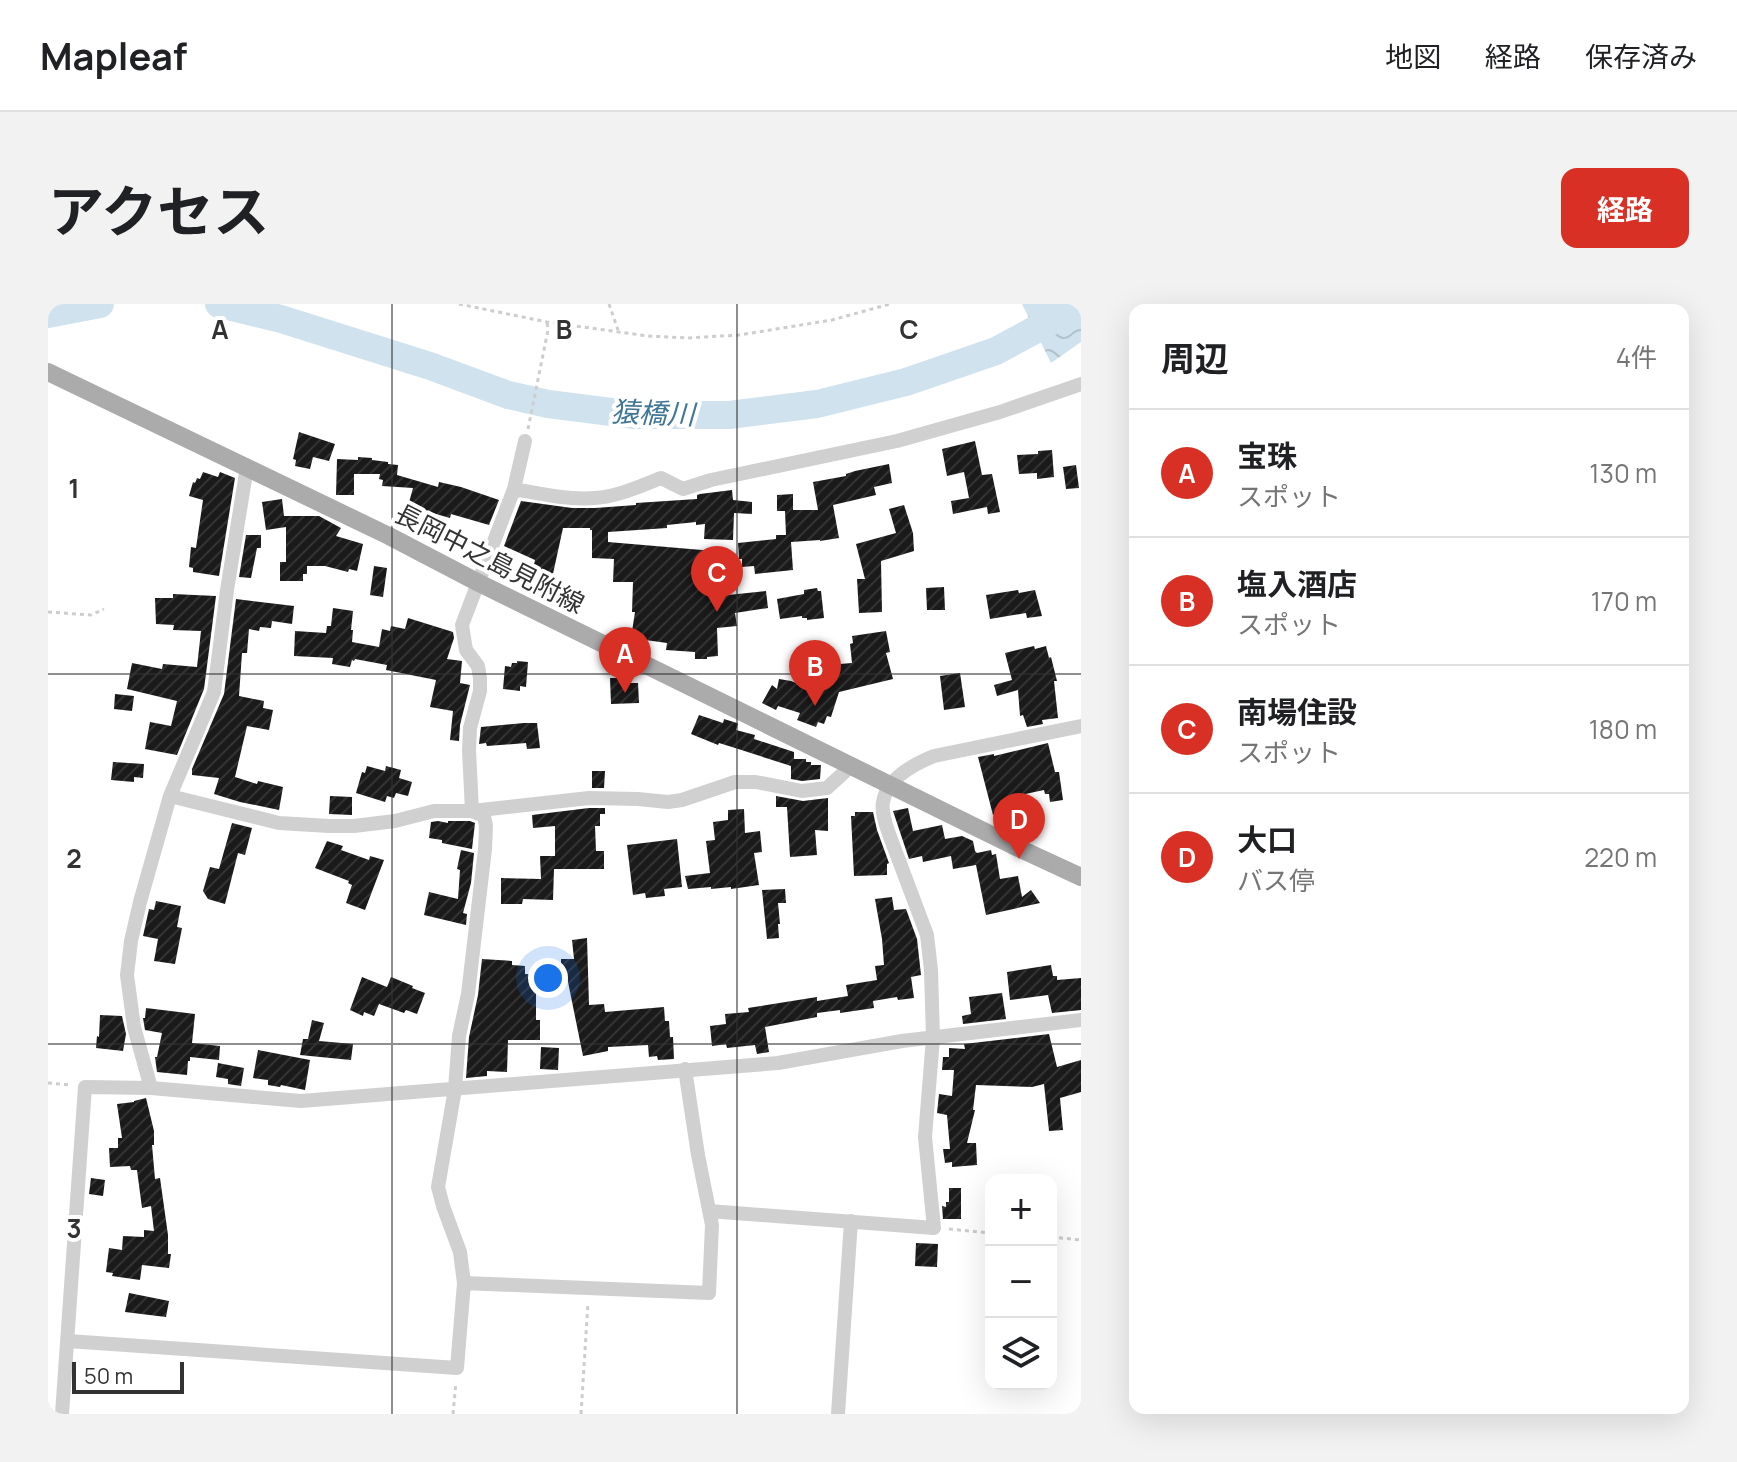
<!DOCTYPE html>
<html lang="ja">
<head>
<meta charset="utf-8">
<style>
  :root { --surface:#fff; --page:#f2f2f2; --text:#202124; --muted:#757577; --line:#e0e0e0; --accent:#d93025 }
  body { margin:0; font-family:Manrope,"Noto Sans JP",sans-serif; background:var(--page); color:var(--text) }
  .controls { position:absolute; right:24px; bottom:24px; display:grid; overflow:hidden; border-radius:16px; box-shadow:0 8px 32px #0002 }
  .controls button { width:72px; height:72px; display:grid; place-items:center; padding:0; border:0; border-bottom:2px solid var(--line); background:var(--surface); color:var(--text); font:40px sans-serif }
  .scale { position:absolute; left:24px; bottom:20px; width:112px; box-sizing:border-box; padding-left:8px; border:4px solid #333; border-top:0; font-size:22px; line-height:28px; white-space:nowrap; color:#333; -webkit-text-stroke:6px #fff; paint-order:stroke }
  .you { position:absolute; left:500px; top:674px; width:28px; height:28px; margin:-20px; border:6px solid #fff; border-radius:50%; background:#1a73e8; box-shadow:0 0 0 12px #1a73e833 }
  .badge { display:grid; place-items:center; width:52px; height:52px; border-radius:50%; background:var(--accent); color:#fff; font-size:26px; font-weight:700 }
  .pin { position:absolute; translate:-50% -66px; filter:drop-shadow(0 2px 4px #0008) }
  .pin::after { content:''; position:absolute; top:42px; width:28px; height:24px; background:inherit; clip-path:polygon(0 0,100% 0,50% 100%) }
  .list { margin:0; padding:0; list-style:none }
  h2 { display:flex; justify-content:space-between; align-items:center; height:104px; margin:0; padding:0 32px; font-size:34px }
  h2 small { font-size:26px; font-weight:400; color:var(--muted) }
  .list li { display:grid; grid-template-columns:52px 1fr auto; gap:24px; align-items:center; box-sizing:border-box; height:128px; padding:0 32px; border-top:2px solid var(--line) }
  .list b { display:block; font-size:30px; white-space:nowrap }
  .list p { margin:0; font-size:26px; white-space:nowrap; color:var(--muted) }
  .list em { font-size:26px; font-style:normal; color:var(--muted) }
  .icon { flex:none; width:44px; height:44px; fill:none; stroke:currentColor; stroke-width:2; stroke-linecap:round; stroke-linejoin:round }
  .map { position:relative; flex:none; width:1033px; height:1110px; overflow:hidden; border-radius:16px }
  header { display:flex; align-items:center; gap:48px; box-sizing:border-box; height:112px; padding:0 40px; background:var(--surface); border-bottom:2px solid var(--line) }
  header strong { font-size:38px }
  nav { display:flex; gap:44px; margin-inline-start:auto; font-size:28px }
  .intro { display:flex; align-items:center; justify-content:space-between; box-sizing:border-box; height:192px; padding:0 48px }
  h1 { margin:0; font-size:56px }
  .button { padding:20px 36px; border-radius:16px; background:var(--accent); color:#fff; font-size:28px; font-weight:700 }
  main { display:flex; gap:48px; padding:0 48px }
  aside { flex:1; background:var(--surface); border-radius:16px; box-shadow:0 8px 32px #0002 }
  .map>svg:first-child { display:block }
  .water { fill:url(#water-waves) }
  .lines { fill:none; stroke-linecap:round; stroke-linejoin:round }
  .river { stroke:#cfe2ee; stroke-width:28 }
  .building { fill:url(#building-hatch) }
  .path { stroke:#cdcdcd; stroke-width:3; stroke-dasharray:4 4; stroke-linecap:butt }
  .minor { stroke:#d0d0d0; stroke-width:14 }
  .major { stroke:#ababab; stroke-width:18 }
  .grid { fill:none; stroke:#333; stroke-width:2; stroke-opacity:0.55 }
  .labels { text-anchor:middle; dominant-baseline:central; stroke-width:8; stroke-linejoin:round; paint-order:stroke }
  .street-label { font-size:26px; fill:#333; stroke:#fff }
  .water-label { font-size:28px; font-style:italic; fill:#3f7597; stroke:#fff }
  .grid-label { font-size:26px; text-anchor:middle; font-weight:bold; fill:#333; stroke:#fff; stroke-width:8; stroke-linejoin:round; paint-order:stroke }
</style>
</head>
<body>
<header>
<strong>Mapleaf</strong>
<nav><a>地図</a><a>経路</a><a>保存済み</a></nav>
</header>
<div class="intro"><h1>アクセス</h1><a class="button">経路</a></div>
<main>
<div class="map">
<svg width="1033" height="1110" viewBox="0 0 1033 1110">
  <defs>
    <pattern id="water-waves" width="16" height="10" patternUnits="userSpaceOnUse" patternTransform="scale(2)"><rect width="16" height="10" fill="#cfe2ee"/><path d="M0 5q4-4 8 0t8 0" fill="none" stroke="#b2c2cd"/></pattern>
    <pattern id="building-hatch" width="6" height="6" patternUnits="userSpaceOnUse" patternTransform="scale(2)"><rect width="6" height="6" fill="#1a1a1a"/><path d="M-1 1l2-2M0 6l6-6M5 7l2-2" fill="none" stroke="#333"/></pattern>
  </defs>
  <rect width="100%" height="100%" fill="#fff"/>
  <path class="water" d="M974,0H1033V38L1003,59Z"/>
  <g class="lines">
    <path class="river" d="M171,0L233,15L382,62L460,91L500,100L587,111H681L769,100L858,78L948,47L1033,1
      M0,10L52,0"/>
  </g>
  <path class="building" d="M251,128L287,140L281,157L265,153L262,165L247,162L248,156L245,155Z
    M927,137L934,171L944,170L952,208L940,210L939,203L905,210L903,197L921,194L916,168L899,172L894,145Z
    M1004,146L1006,173L989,175V169L971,170L969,151L990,150V147Z
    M310,153L324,154V156L340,158V160L350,161L349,171L390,183L391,178L413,183L451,196L441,221L403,210L402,214L360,202L365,184L334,182L335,176L331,175L332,170H306V191H288L289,155L310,156Z
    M841,160L844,179L826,183L828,191L785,201L791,234L772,237V236L743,238L745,266L707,270L706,262L694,263V255H691L690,239L728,235V231H738L737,207H729V191L745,190V206H770L765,178L798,172V170L807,167Z
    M1028,161L1031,184L1018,185L1015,163Z
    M155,168L170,173L172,168L187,174L171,272L145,268V264L141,263L143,243L148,244L155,196L141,192L145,178L147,179L149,174L152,175Z
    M684,186L685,196L704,198V210L686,209L685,236L656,235L657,220L648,221V218L619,221V224L560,228V238L666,247V268L663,267L661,293L718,287L720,304L687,309L689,322L669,324L670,352L659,353V355H647V348L618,346L619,339L583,334L587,308H584L585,278H565L566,255L544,254V226H542V224H515L501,288H488L492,274L483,272L487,256L456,242L473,197L524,204H547L588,201V199L649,195V191L652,190Z
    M234,195L236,212H271L293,224L288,232L315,240L309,267L301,265L300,268L277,262H259V270H255V277H232V258H238V223L218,226L214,198Z
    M856,201L865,229L866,247L833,257L834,308L811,309L809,275H817L808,240L848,229L841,205Z
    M198,231H213V244H209L203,274L191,273Z
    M326,262L339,264L335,293L322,291Z
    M896,283L897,306H879L878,284Z
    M769,284L770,287H773L776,314L759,316V314H754V312L732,315L729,295L756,290V286Z
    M970,286L971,289L987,286L994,312L979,314L978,309L942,315L938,291Z
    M125,290L168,292L156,385L129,451L97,445L102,418L123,422L129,397L79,385L84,359L114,365L115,360L149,363L153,327L125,326L126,321L108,320L107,294H125Z
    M188,295L246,302L244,320L224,317L223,324L212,323L211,327L201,325L199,349H194L191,392L216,397L215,404L225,406L221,426L199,422L187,473L209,480L210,477L235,483L231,506L192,498L166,490L171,474L144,471V465L176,390Z
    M285,304L305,307L303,326H305L304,338L331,343L334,325L342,327L343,322L357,325L360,314L405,328L406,334L399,355L414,357L412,379L422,381L412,421L411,437L402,436L405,407L382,403L388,376L338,366L339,361L307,355L306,357L304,356L302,363L284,360L285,354L246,352L247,327L278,329L279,322H283Z
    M838,327L842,348L838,349L845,375L791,388L783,413L779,412L776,420L770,418L768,423L749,416L752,409L730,402L728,406L714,399L724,381L729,385L731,375L743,377L771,388L768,362L804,359L802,340L805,339L804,332Z
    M986,342L987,345L998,342L1001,354L1003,353L1009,377H1006L1010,414L994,416L995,420L979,423L975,411L972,412L970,386L949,392L946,381L964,376L957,349Z
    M469,357L480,358L478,383L472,382V387L455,385L457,362L463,363L464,359H469Z
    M912,369L917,403L896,406L892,372Z
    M562,374H583V379H590L591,399L563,400Z
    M67,390L86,392L84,407L66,405Z
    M651,411L675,419L676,415L689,419L690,420L688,426L707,431L706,435L746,448V455H758V458H763V461H773L772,475L754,477L743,475V462L684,443L671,439L670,441L643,430Z
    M476,419H489L492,444L479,445L478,439L439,442L438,439L431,440L433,423Z
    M1000,439L1007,468H1011L1015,496L1002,498L1001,490H997L996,486L968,492L972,510L954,514L953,509L945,511L930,453L946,450V452Z
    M65,458L96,460L95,474L86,473V478L63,476Z
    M319,462L337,467L338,462L353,466L351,474L364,478L360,492L348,489L346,494L339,492L337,498L308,489L314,468L317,469Z
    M544,467H557L556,484H544Z
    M282,492L304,493V511L281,510Z
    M728,492L755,497L780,494V527L767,526L769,551L742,553L739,503H728Z
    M541,504H557V510H552V522H547L548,547H556V565H506L505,596L475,595L474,600H453V574L493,575L492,552H507V522L485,524L484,511Z
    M860,504L865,527L894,521L897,535L914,532L925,537L927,547L929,549L943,546L944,551L948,550L952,575L970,572L974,593L983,586L992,599L938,611L928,561L905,565L903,552L875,558L874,552L861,555L845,507Z
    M696,505L697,529L712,527L714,548L706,549L711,581L683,585V583L663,585V583L640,585L637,572L662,569L658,537L667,536L665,518L680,516V506Z
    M807,508H825L829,526L841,559L839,560V571L806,572L803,512H807Z
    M390,517L400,519V517H422L427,519L424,545L394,539V536L381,534L383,518Z
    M184,519L204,524L197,551L190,549L177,600L160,595L155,587L162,563L171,565Z
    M629,535L634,583L616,585L617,592L598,594L597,589L585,591L579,541Z
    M279,537L295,542L293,546L321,556L322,552L336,556L317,606L298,599L304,581L300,579L301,577L267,564Z
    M413,546L426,549L423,579L415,609L419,610L418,621L376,611L381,588L410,595L412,566L409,565Z
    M737,585L738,599H730L732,620H730L731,634L719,635L714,586Z
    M844,593L846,606L858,605L869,635L873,671L863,673L866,694L850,696L849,693L825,697L826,704L792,709V706L769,709V713L717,723L721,748L709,750L707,741L679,744L678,740L664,742L662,722L678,720L677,710L701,708L700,704L769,693V697L800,692L798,681L829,676L827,662L836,661L834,635L827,595Z
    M108,597L133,602L129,623L134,624L127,660L106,657L110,635L95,632L101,605L106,606Z
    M539,634L541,701L556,700L557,708L616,703L617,717H621L622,733H625L626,755L610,756L609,752L601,753L600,741L560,743V747L535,752L518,668H513V655H526L524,636Z
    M434,655L464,657V661L477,662V670L513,672L512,686L488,685V716H492V736H460L459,768L439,767V772L418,774L421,733L430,691Z
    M1003,661L1005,672H1009V676L1033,674V706L1004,709L1000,691L962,696L959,668Z
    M314,673L339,683L343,673L365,682L364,684L377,689L369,710L358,706L356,709L331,700L326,712L316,708L315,712L302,706Z
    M954,689L958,715L915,720L914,712L923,710L921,693Z
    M98,704L147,710L144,739L172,742L171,756L142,753V757H140L139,771L109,768L107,753H109L114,729L97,726L95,714H97Z
    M52,711L74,712L78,730L75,747L48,744L49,732L51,733Z
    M264,716L276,719L271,737L305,740L303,756L252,751L255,735H260Z
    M1001,730L1009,763L1033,756V788L1012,794L1015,826L1001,827L996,780L984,783L928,781L925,806H927L919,839H928L929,861L904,863V858L897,859L895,845H902L899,811L889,809L891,790L904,792L906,766H894L895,753H901V744L917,745L916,740Z
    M493,743L511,744L510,766L492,765Z
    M210,746L262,756L257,786L233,781L232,783L220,781V776L205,774Z
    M170,759L196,764L193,782L180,780V775L168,773Z
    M98,794L106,827V841H104L107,875L112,874L120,931V950H123L121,964L94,961L92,976L64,972L65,969L58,968L61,944L74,946L75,932L96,933V926L106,927L103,902L94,904L89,866H83L82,862L62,863L61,844H70V834H74L69,800L86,798V797Z
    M43,874L57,876L55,892L41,890Z
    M901,884H913V915H895L894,902L898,903V898H901Z
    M868,939L890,940L889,963L867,962Z
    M81,989L121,997L118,1013L77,1008Z"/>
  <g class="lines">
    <path class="path" d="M411,0L499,18L600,32L640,34L691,31L784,16L842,0
      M561,0L570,26
      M480,125L500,26L499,18
      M0,308L43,311L56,305
      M0,779L22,781
      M901,925L943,929
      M1003,933L1033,936
      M405,1110L408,1078
      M533,1110L540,999"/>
    <path class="minor" d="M466,185C493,190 520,196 547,194C569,193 592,182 613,174L635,185L663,176L849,137L952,108L1033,80
      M122,492L231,519L281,522H306L347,517L386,507H424L541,494L590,495L620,498L634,496L687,478H708L754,487L779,484L803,462
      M424,507L421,446L422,424L432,387V374L430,362L418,346L414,321L466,185L477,137
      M103,784L86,723L79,671L83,637L92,598L122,492L166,388L179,286L199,163
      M661,907L886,924L877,833L885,734L883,666L879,631L841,530C838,521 833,508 835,498C839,474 866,460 886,452L1033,422
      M416,979L661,989L664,921L650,851L637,765
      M20,1037L409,1064L416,979L412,948L395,902L390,883L407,785L411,732L420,690L437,545L438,522L436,512L424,507
      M14,1110L37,783L103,784L253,797L730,759L854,737L1033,716
      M790,1110L803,917"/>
    <path class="major" d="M0,68L341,232L431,279L964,541L1033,573"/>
  </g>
  <path class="grid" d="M344,0V1110M689,0V1110M0,370H1033M0,740H1033"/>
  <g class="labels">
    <g class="street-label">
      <text transform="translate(442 254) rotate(27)">長岡中之島見附線</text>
    </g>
    <g class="water-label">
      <text transform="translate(605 108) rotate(2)">猿橋川</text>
    </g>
  </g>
  <g class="grid-label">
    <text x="172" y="35">A</text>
    <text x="516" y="35">B</text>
    <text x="861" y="35">C</text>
    <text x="26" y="194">1</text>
    <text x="26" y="564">2</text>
    <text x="26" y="934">3</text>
  </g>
</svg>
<div class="controls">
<button>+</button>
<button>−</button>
<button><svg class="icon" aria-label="layers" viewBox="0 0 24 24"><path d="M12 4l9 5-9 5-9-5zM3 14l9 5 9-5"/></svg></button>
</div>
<div class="scale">50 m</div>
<div class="you"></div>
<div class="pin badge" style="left:577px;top:389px">A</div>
<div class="pin badge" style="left:767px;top:402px">B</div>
<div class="pin badge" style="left:669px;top:308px">C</div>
<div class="pin badge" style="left:971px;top:555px">D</div>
</div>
<aside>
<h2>周辺<small>4件</small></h2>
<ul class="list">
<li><span class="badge">A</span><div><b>宝珠</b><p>スポット</p></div><em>130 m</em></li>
<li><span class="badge">B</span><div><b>塩入酒店</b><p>スポット</p></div><em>170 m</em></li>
<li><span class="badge">C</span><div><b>南場住設</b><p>スポット</p></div><em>180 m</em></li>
<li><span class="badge">D</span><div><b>大口</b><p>バス停</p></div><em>220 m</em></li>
</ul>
</aside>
</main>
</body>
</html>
